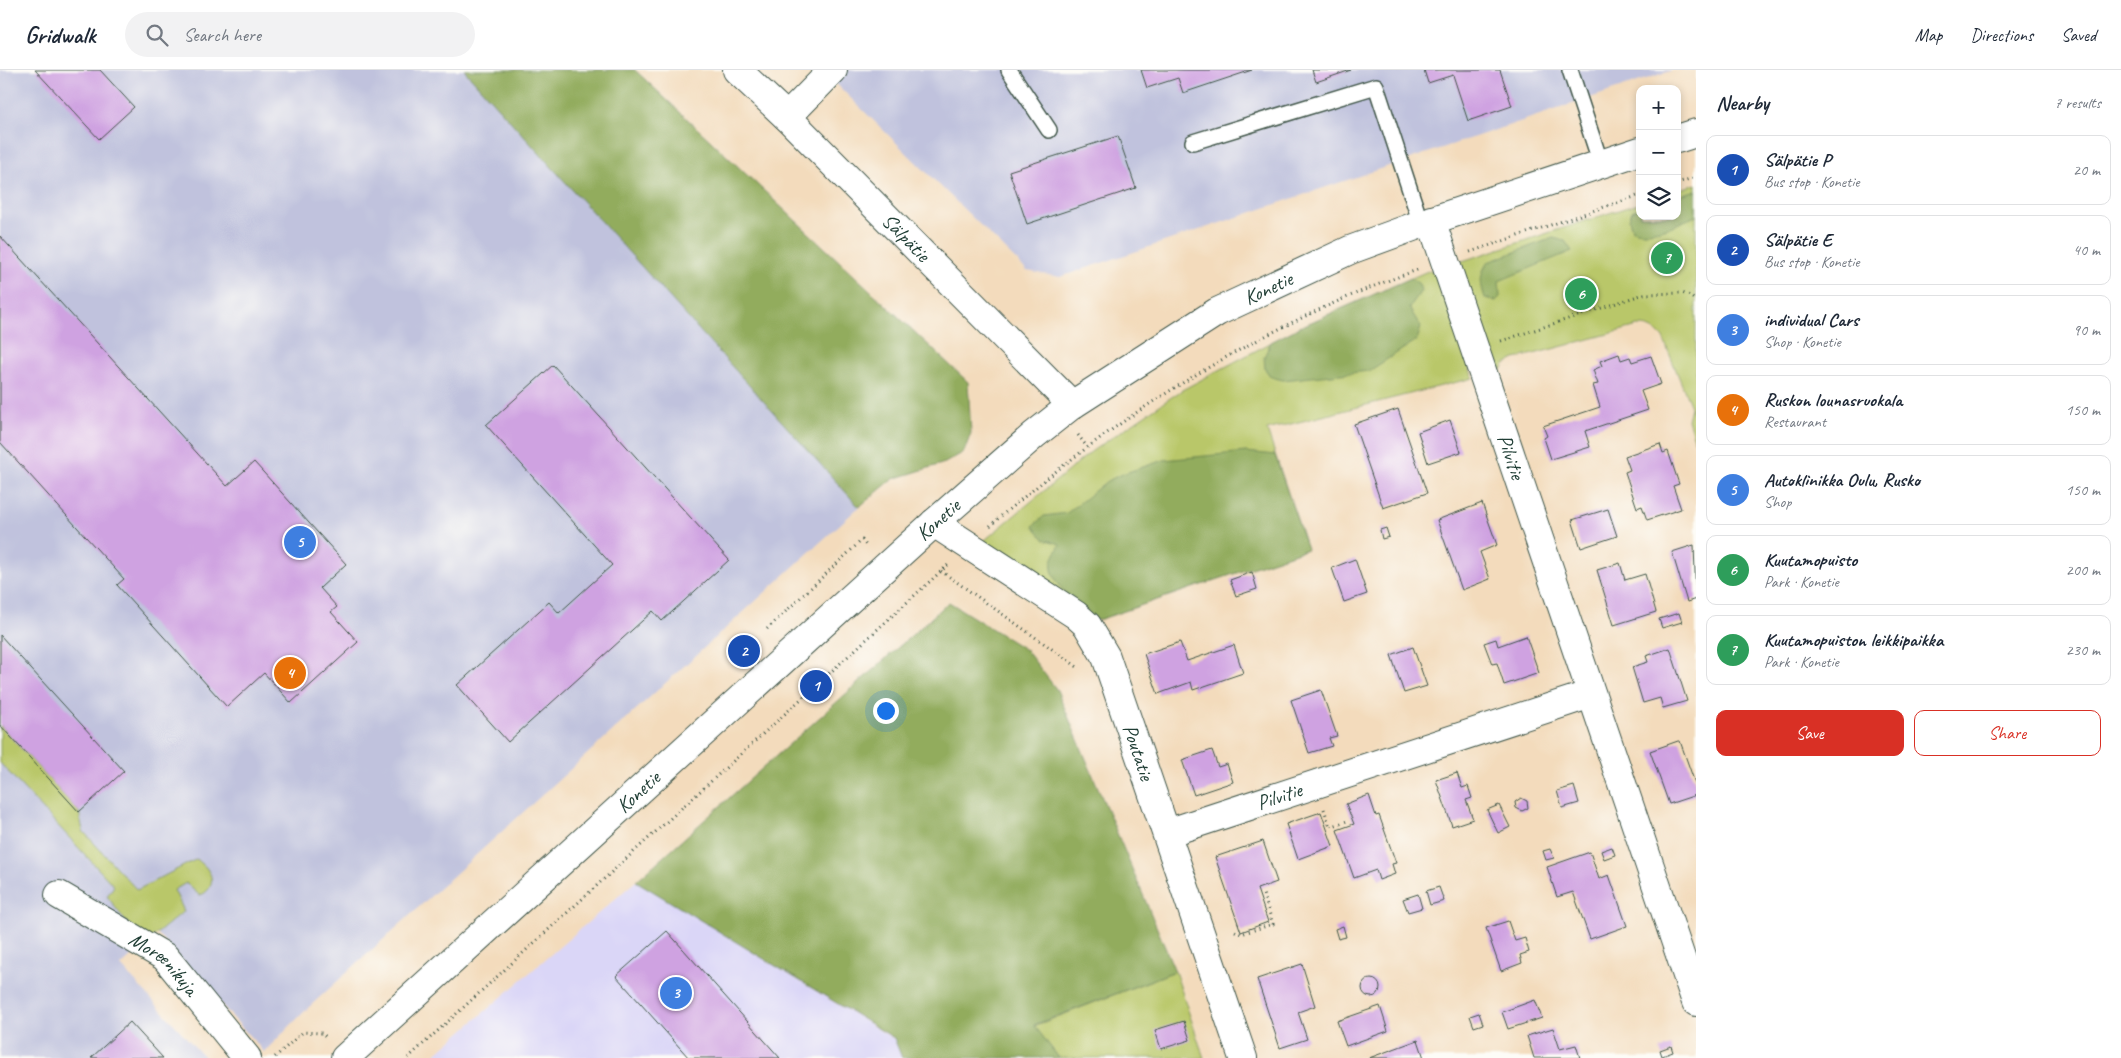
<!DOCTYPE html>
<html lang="en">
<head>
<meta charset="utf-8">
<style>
  :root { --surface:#fff; --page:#f2f2f3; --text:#1f2937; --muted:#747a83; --line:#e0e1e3; --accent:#d93025 }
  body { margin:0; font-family:Caveat,sans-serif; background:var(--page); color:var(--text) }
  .controls { position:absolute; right:15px; top:15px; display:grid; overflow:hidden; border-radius:10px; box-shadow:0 2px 8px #0003 }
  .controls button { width:45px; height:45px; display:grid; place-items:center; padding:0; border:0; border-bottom:1px solid var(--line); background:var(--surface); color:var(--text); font:25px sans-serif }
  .you { position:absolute; left:885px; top:640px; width:18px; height:18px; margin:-12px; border:4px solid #fff; border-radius:50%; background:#1a73e8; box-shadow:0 0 0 8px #1a73e833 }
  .badge { display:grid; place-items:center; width:32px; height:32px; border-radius:50%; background:var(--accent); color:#fff; font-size:16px; font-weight:700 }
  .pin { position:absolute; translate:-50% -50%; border:2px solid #fff; box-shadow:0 1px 5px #0006 }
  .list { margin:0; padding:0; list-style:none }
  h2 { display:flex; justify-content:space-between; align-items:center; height:65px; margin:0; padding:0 20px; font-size:21px }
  h2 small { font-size:16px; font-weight:400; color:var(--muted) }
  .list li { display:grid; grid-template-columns:32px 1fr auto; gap:15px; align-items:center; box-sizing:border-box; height:70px; margin:0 10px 10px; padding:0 10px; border:1px solid var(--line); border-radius:10px }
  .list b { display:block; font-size:19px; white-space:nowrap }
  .list p { margin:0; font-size:16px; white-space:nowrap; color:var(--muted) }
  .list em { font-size:16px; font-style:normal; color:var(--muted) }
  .actions { display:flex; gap:10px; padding:15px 20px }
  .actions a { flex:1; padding:11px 0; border:1px solid var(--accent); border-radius:10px; text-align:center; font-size:18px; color:var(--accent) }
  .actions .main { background:var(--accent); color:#fff }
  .icon { flex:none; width:28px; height:28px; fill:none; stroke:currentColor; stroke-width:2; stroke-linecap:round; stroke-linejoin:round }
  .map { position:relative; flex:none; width:1696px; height:988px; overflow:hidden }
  header { display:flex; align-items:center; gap:30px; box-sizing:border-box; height:70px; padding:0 25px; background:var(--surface); border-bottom:1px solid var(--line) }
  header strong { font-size:24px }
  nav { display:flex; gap:28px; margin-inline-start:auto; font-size:18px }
  .search { width:350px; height:45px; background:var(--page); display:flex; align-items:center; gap:12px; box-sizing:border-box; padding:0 18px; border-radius:28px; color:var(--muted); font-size:19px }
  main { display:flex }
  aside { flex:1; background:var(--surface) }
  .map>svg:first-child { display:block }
  .built { fill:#dad6f7 }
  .industrial { fill:#c0c2dd }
  .green { fill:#b9c769; stroke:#6c824e }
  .forest { fill:#92ac5d; stroke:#587448 }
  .building { fill:#cfa2e1 }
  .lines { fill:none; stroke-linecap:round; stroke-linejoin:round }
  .service-casing { stroke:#3f5548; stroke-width:18 }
  .minor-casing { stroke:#3f5548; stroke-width:30 }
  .tertiary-casing { stroke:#3f5548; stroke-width:30 }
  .path { stroke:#3f5548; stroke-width:3; stroke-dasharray:1 4; stroke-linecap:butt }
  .service { stroke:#fff; stroke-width:15 }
  .minor { stroke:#fff; stroke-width:28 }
  .tertiary { stroke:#fff; stroke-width:28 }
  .labels { text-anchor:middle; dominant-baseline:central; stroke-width:4; stroke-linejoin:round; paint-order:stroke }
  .street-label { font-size:21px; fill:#1f3d34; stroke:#fdfcf7 }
</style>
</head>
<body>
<header>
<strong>Gridwalk</strong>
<div class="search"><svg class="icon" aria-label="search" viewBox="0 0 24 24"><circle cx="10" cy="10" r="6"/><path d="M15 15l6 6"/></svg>Search here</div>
<nav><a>Map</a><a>Directions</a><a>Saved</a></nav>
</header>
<main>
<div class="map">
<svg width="1696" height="988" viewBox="0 0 1696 988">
  <rect width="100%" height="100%" fill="#fdfcf7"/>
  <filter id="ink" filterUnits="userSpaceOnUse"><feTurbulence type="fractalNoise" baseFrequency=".02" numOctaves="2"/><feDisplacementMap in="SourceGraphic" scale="10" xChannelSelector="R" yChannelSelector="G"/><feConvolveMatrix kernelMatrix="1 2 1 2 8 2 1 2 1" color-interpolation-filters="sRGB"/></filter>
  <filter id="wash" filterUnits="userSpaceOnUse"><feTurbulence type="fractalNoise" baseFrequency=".0096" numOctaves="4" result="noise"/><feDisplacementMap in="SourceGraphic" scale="20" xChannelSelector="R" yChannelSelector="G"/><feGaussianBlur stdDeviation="1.12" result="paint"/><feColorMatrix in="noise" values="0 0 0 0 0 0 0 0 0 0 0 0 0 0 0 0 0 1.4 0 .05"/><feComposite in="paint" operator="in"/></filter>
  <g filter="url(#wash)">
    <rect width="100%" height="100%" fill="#f3dbbc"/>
    <path class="built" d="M636,811L894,969L902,988H431Z"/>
    <path class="industrial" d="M0,0H464L859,437L309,937L264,982L157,863L121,896L205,988H0Z
      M822,0H1673L1060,207L1027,201Z"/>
    <path class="green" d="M1696,114V375L1688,350L1691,337L1663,268C1655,259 1650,256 1638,256L1515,289L1505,294L1502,300L1492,303L1456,193L1640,133V146H1677V120Z
      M1430,200L1436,202L1473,308L1267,360L1307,479L1095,551L980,474L1092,381L1182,320L1300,257Z
      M0,655L79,742L83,761L137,820L197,789C201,793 207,797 209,802C215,811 209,824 199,825L186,813L174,820L184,841L148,871L126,852L107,826L114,816L0,693Z
      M1175,901L1204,988H1059L1034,956Z"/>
    <path class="forest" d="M464,0H635L968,312L971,363L964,382L945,393L893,409L859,437Z
      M1696,120V146C1676,154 1654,167 1632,160L1629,149L1632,141L1640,138V146H1677V126Z
      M1553,168L1565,171L1572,181L1499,211L1500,227L1496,231L1485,228C1480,213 1479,205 1488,192Z
      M1411,208L1419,214L1421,221L1409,238L1421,257L1417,270L1369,301L1283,310L1271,307L1265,299L1264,287L1271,272L1300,257Z
      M1246,382L1275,385L1307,479L1095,551C1082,539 1048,513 1052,492C1053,486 1058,480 1060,474L1044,469L1033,456L1044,446L1067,443L1107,411L1125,403L1164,390Z
      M949,532L1026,580L1057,620L1175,901L1034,955L1059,988H902L894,968L636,811Z"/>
    <g id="blocks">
      <path class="building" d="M35,0H100L134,37L99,69Z
        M1141,0H1252L1183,23L1178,8L1147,18Z
        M1312,0H1351L1316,12Z
        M1424,0H1500L1512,36L1468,51L1453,5L1428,13Z
        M1118,66L1136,118L1027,154L1009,101Z
        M0,166L227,416L254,392L346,494L320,518L337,537L331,542L358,572L291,633L264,603L227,637L117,515L124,509L0,372Z
        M1619,284L1621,290L1630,287L1632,292L1651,286L1661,314L1641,321L1648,340L1585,361L1590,377L1551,389L1544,368L1547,366L1543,356L1600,337L1593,315L1598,314L1593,300L1602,296L1600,291Z
        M553,295L729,490L662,551L653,541L508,672L457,615L549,532L559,543L612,495L486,355Z
        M1398,339L1427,423L1383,438L1354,354Z
        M1450,350L1461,382L1428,393L1418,362Z
        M1660,374L1663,383L1668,381L1679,414L1673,416L1681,439L1647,450L1642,436L1637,438L1625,402L1630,400L1625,386Z
        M1482,433L1497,475L1480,482L1490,509L1462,520L1437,450Z
        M1608,439L1617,466L1581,478L1572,450Z
        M1386,458L1389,467L1382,469L1380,460Z
        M1694,475L1696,529L1687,532L1672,482Z
        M1355,489L1367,524L1344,532L1332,498Z
        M1620,493L1625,510L1645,504L1656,542L1614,555L1597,500Z
        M1252,502L1257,519L1236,526L1230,510Z
        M1679,543L1682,552L1662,558L1659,549Z
        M0,565L124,701L79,742L0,655Z
        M1526,566L1539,603L1504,615L1497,593L1492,594L1484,573L1496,569L1498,576Z
        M1180,572L1187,591L1234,575L1243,603L1193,620L1191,612L1158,624L1144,584Z
        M1413,577L1427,616L1404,623L1391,585Z
        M1670,578L1687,631L1663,638L1660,628L1643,633L1632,597L1648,592L1646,586Z
        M1321,620L1337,666L1329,668L1332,676L1309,683L1291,630Z
        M1678,671H1680L1696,716V725L1669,734L1650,681Z
        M1212,680L1218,697L1227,694L1233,712L1194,725L1182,690Z
        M1457,703L1462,718L1468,716L1472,728L1466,730L1473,749L1452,756L1436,710Z
        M1574,716L1579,733L1562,738L1557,721Z
        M1369,725L1376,746L1379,745L1396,793L1392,794L1395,804L1379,810L1376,800L1354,808L1337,760L1354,754L1346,734Z
        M1521,728L1527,731L1528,738L1522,741L1516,738L1515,732Z
        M1499,735L1510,757L1498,763L1487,740Z
        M1321,742L1333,776L1298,789L1286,754Z
        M1263,771L1277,812L1257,819L1268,852L1241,862L1215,787Z
        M1612,777L1615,785L1604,789L1601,781Z
        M1550,779L1554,788L1546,790L1543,781Z
        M1590,782L1599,809L1609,805L1627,856L1590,869L1573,822L1557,827L1547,797Z
        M1439,817L1444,831L1430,835L1426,821Z
        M1418,824L1422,838L1408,842L1403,829Z
        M1508,851L1515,871L1525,868L1529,882L1520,885L1522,893L1501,901L1486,858Z
        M1343,856L1346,867L1338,869L1335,859Z
        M667,861L780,988H689L616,906Z
        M1302,894L1315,936L1298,942L1307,969L1280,978L1257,909Z
        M1362 918a9 9 0 1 1 18 0a9 9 0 1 1-18 0Z
        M1535,930L1542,948L1508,959L1502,942Z
        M1380,936L1388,961L1346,976L1337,951Z
        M1479,943L1483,954L1474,957L1470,946Z
        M1184,951L1190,970L1161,979L1155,960Z
        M130,952L163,988H91Z
        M1553,958L1560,979L1576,975L1580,988H1534L1527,966Z
        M1418,970L1424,988H1369Z
        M1671,976L1673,982L1662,986L1660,980Z"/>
    </g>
  </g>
  <g filter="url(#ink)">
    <use href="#blocks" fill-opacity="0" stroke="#3f5548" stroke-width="1"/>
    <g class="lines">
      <defs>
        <path id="service" d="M1009,0L1049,60
          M1570,0L1601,94
          M1193,72L1376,16L1421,154"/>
        <g id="minor">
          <path id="s1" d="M737,0L787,47L1072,335"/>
          <path d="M787,47L833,0"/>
          <path id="s2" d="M1431,150L1696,932"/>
          <path id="s3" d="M934,453L1076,545L1087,555L1106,587L1243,988"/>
          <path id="s4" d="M1167,763L1591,624"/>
          <path id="s5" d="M59,825L165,887L247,988"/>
        </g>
        <g id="tertiary">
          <path d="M1677,69L1696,63"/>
          <path id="s6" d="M345,988L934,453L1034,365L1072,335L1217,242L1350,180L1421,154L1640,81"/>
        </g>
      </defs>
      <use href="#service" class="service-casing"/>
      <use href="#minor" class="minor-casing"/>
      <use href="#tertiary" class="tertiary-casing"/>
      <path class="path" d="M1677,113L1696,107
        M1470,182L1640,125
        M1501,271L1644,224L1682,223L1690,226L1696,231
        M1078,365L1087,377
        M990,456C1007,440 1027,425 1045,410C1156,321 1285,246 1420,199
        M941,501L1079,598
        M767,559L862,470L867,477
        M1324,739L1330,757L1347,751
        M1235,861L1241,864L1273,854L1262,821
        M275,987L303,962L322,963L327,968
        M408,988L949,494"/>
      <use href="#service" class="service"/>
      <use href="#minor" class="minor"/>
      <use href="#tertiary" class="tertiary"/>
    </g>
  </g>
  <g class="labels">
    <g class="street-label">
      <text stroke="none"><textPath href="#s1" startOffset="238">Sälpätie</textPath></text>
      <text stroke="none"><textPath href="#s6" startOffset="1206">Konetie</textPath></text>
      <text stroke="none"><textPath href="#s2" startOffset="250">Pilvitie</textPath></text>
      <text stroke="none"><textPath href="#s6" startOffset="801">Konetie</textPath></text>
      <text stroke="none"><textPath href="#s3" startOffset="322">Poutatie</textPath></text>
      <text stroke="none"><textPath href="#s6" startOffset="396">Konetie</textPath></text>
      <text stroke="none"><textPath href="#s4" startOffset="118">Pilvitie</textPath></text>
      <text stroke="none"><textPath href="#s5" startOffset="126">Moreenikuja</textPath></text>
    </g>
  </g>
</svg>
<div class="controls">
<button>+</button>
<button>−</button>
<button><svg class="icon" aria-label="layers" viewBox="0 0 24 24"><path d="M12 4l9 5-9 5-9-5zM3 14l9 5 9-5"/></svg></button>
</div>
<div class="you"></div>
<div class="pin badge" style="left:816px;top:616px;background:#1a4fb4">1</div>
<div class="pin badge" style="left:744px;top:581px;background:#1a4fb4">2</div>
<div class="pin badge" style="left:676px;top:923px;background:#3f7fe0">3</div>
<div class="pin badge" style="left:290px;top:603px;background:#e8710a">4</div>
<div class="pin badge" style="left:300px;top:472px;background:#3f7fe0">5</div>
<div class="pin badge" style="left:1581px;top:224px;background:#2e9e5b">6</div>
<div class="pin badge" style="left:1667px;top:188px;background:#2e9e5b">7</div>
</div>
<aside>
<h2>Nearby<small>7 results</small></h2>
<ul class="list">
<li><span class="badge" style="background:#1a4fb4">1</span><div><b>Sälpätie P</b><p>Bus stop · Konetie</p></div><em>20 m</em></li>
<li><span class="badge" style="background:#1a4fb4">2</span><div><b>Sälpätie E</b><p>Bus stop · Konetie</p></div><em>40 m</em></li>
<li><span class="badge" style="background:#3f7fe0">3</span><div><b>individual Cars</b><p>Shop · Konetie</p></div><em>90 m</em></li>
<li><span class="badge" style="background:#e8710a">4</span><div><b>Ruskon lounasruokala</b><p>Restaurant</p></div><em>150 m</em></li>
<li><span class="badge" style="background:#3f7fe0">5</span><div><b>Autoklinikka Oulu, Rusko</b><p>Shop</p></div><em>150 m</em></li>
<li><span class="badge" style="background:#2e9e5b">6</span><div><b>Kuutamopuisto</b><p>Park · Konetie</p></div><em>200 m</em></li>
<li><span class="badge" style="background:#2e9e5b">7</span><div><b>Kuutamopuiston leikkipaikka</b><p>Park · Konetie</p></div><em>230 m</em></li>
</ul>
<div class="actions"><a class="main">Save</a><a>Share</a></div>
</aside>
</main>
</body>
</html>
